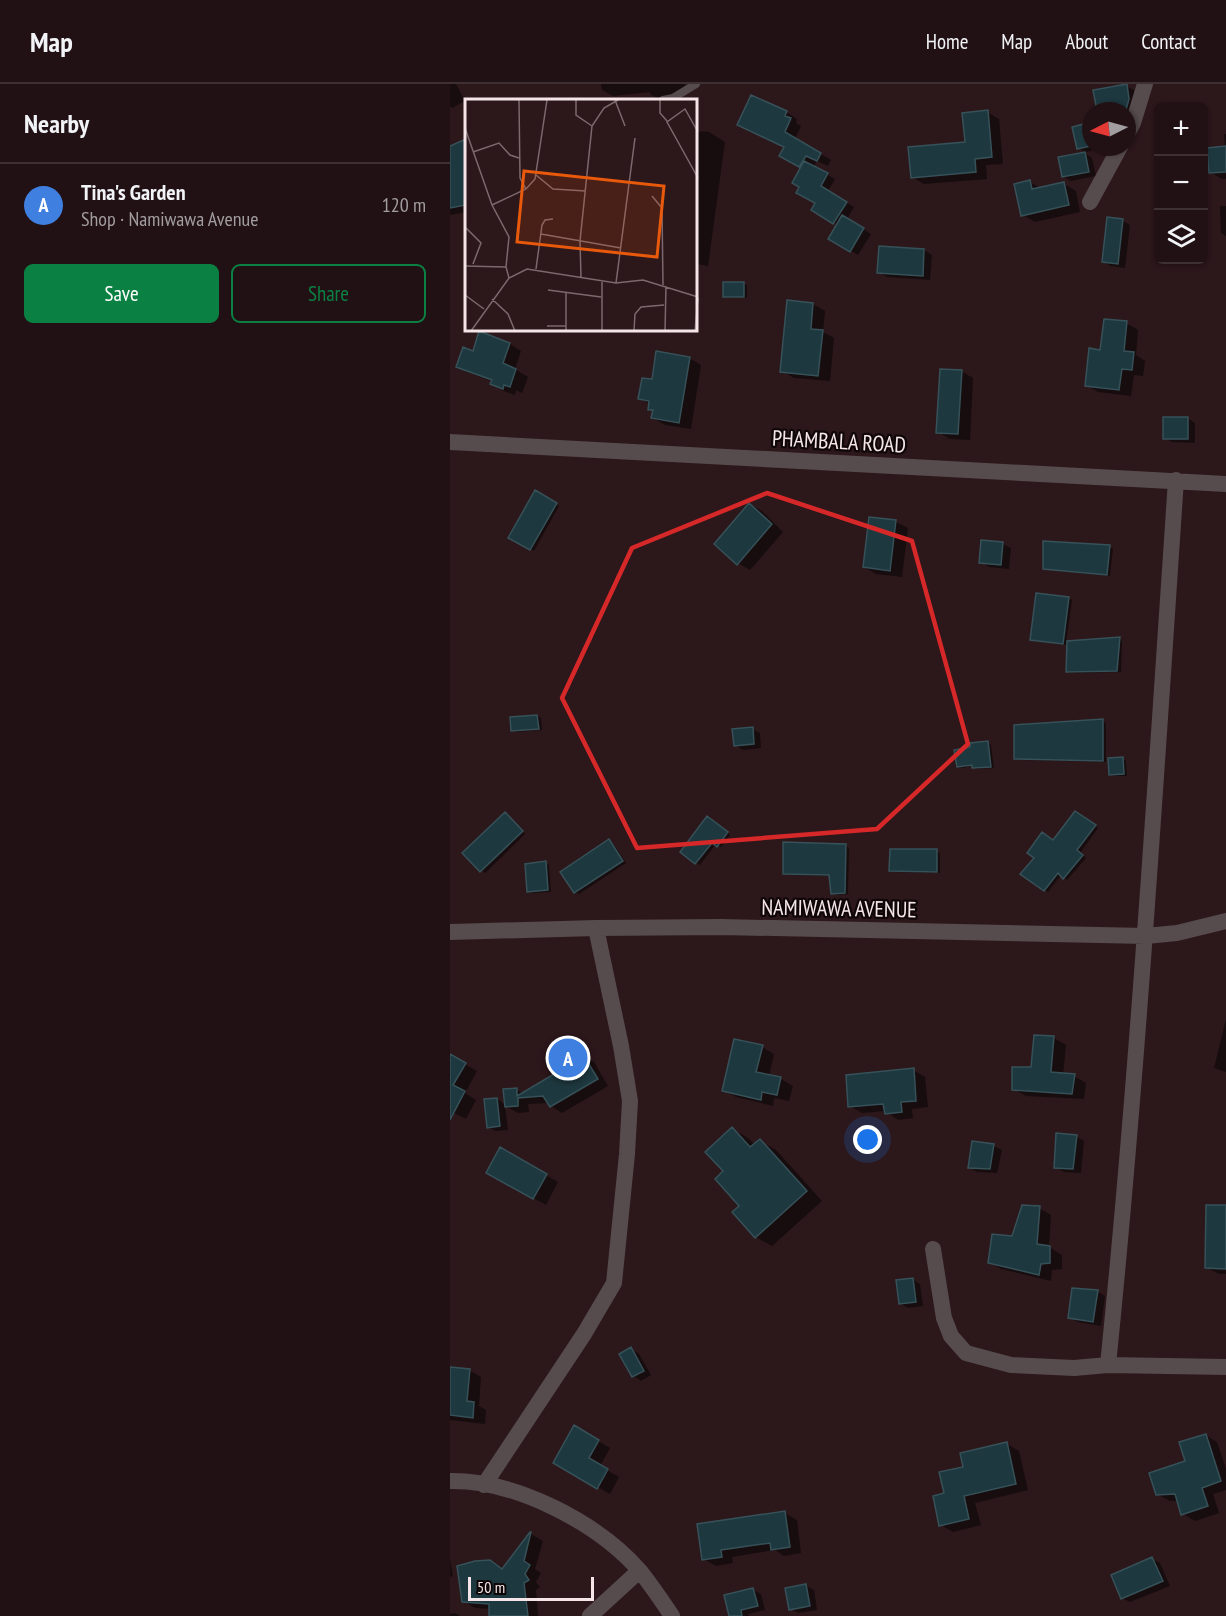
<!DOCTYPE html>
<html lang="en">
<head>
<meta charset="utf-8">
<style>
  :root { --surface:#211114; --page:#2d1f22; --text:#f1f3f6; --muted:#a29da0; --line:#3e3134; --accent:#0b8043 }
  body { margin:0; font-family:"PT Sans Narrow",sans-serif; background:var(--page); color:var(--text) }
  .controls { position:absolute; right:18px; top:18px; display:grid; overflow:hidden; border-radius:9px; box-shadow:0 2px 4px #0004 }
  .controls button { width:54px; height:54px; display:grid; place-items:center; padding:0; border:0; border-bottom:2px solid var(--line); background:var(--surface); color:var(--text); font:30px sans-serif }
  .compass { position:absolute; left:632px; top:18px; width:54px; height:54px; border-radius:50%; background:var(--surface); box-shadow:0 2px 4px #0004; rotate:264deg }
  .scale { position:absolute; left:18px; bottom:15px; width:126px; box-sizing:border-box; padding-left:6px; border:3px solid #f5e5e8; border-top:0; font-size:16px; line-height:21px; white-space:nowrap; color:#f5e5e8; -webkit-text-stroke:4px #0e0607; paint-order:stroke }
  .you { position:absolute; left:418px; top:1056px; width:21px; height:21px; margin:-15px; border:4px solid #fff; border-radius:50%; background:#1a73e8; box-shadow:0 0 0 9px #1a73e833 }
  .badge { display:grid; place-items:center; width:39px; height:39px; border-radius:50%; background:var(--accent); color:#fff; font-size:20px; font-weight:700 }
  .pin { position:absolute; translate:-50% -50%; border:3px solid #fff; box-shadow:0 2px 6px #0006 }
  .list { margin:0; padding:0; list-style:none }
  h2 { display:flex; justify-content:space-between; align-items:center; height:78px; margin:0; padding:0 24px; font-size:26px }
  h2 small { font-size:20px; font-weight:400; color:var(--muted) }
  .list li { display:grid; grid-template-columns:39px 1fr auto; gap:18px; align-items:center; box-sizing:border-box; height:84px; padding:0 24px; border-top:2px solid var(--line) }
  .list b { display:block; font-size:22px; white-space:nowrap }
  .list p { margin:0; font-size:20px; white-space:nowrap; color:var(--muted) }
  .list em { font-size:20px; font-style:normal; color:var(--muted) }
  .actions { display:flex; gap:12px; padding:18px 24px }
  .actions a { flex:1; padding:14px 0; border:2px solid var(--accent); border-radius:9px; text-align:center; font-size:21px; color:var(--accent) }
  .actions .main { background:var(--accent); color:#fff }
  .icon { flex:none; width:33px; height:33px; fill:none; stroke:currentColor; stroke-width:2; stroke-linecap:round; stroke-linejoin:round }
  .map { position:relative; flex:none; width:776px; height:1532px; overflow:hidden }
  header { display:flex; align-items:center; gap:36px; box-sizing:border-box; height:84px; padding:0 30px; background:var(--surface); border-bottom:2px solid var(--line) }
  header strong { font-size:28px }
  nav { display:flex; gap:33px; margin-inline-start:auto; font-size:21px }
  main { display:flex }
  aside { flex:1; background:var(--surface) }
  .map>svg:first-child { display:block }
  .shadow { fill:#0007 }
  .building { fill:#1e383f; stroke:#365158; stroke-width:1.5 }
  .lines { fill:none; stroke-linecap:round; stroke-linejoin:round }
  .lane { stroke:#564b4d; stroke-width:8 }
  .street { stroke:#564b4d; stroke-width:16 }
  .marked { fill:none; stroke:#d62828; stroke-width:4.5; stroke-linejoin:round }
  .labels { text-anchor:middle; dominant-baseline:central; stroke-width:4.5; stroke-linejoin:round; paint-order:stroke }
  .street-label { font-size:22px; fill:#f5e5e8; stroke:#0e0607 }
  .inset-road { fill:none; stroke:#7c696d; stroke-width:1.5 }
  .view { fill:#e8590c; fill-opacity:0.15; stroke:#e8590c; stroke-width:3 }
  .inset-edge { fill:none; stroke:#f5e5e8; stroke-width:3 }
</style>
</head>
<body>
<header>
<strong>Map</strong>
<nav><a>Home</a><a>Map</a><a>About</a><a>Contact</a></nav>
</header>
<main>
<aside>
<h2>Nearby<small></small></h2>
<ul class="list">
<li><span class="badge" style="background:#3f7fe0">A</span><div><b>Tina's Garden</b><p>Shop · Namiwawa Avenue</p></div><em>120 m</em></li>
</ul>
<div class="actions"><a class="main">Save</a><a>Share</a></div>
</aside>
<div class="map">
<svg width="776" height="1532" viewBox="0 0 776 1532">
  <rect width="100%" height="100%" fill="#2c171b"/>
  <path class="shadow" d="M0,0H6L15,17L2,24L0,22Z
    M151,0H235L236,11L222,16H211L200,10V8L163,12L152,6Z
    M676,2L684,6L687,20L677,31V27H648L645,7Z
    M336,28L347,35L346,39L351,42L345,55L381,76L378,82L367,77L363,83L385,95L378,107L404,123L397,135L421,150L408,171L380,154L388,141L363,125L367,118L352,83L331,71L336,63L300,47Z
    M537,28L549,35L553,80L536,81L537,95L474,100L462,93L517,59Z
    M641,40V63H659L636,68L628,64L624,44Z
    M246,47L259,48L275,58L258,182L246,180Z
    M774,50H776V95H772L760,88L775,64Z
    M635,69L642,74L646,92L621,97L614,93Z
    M16,79V128L0,131V82Z
    M580,98L592,105L614,100L626,107L630,128L585,138L573,131Z
    M770,122H776V152L771,149Z
    M673,137L680,141L675,184L661,182L653,178Z
    M474,166L482,171L480,196L437,193L429,188Z
    M293,199L297,201V214H278L275,212Z
    M338,218L363,220L375,227L373,248L384,254L380,297L344,294L332,287Z
    M676,239L688,246L686,271L695,277L693,292L684,291L681,312L648,308L636,301L651,267Z
    M60,260L71,267L65,285L78,293L72,309L66,306L65,311L54,307L42,300L43,298L20,289L8,282L23,269Z
    M239,274L251,281L241,345L215,341L203,334L204,327L199,325L200,320L190,315L203,297Z
    M511,287L523,294L520,356L500,355L488,348Z
    M737,334L745,339V359L722,358L715,354Z
    M86,409L109,422L84,467L61,453Z
    M300,420L312,427L333,448L300,486L288,479Z
    M420,434L446,438L458,444L452,493L426,490L414,483Z
    M533,458L553,460L561,464L559,485L539,483L531,478Z
    M660,463L663,465L660,492L598,486L594,484Z
    M618,514L622,516L616,559L669,554L672,556L671,588L621,589L617,588L619,561L585,557L581,555Z
    M87,632L91,634L92,646L66,648L63,646Z
    M653,637L656,639V678L569,676L566,674Z
    M302,645L310,649L311,664L293,666L285,661Z
    M538,659L541,661L544,684L527,685L522,682L512,684L508,682Z
    M672,675L676,677L677,692H664L660,690Z
    M625,729L648,744L630,769L636,774L617,796L611,791L598,808L572,789L603,757Z
    M58,732L75,750L35,789L14,769Z
    M261,736L280,751L271,763L266,760L250,781L232,768Z
    M159,757L163,759L176,779L129,810L125,808L112,788Z
    M396,762L399,764L398,810L386,811L382,809L380,792L338,791L334,789Z
    M486,767L490,769V789L444,788L441,786Z
    M95,779L99,781L101,808L82,809L79,807Z
    M776,935V988L764,984Z
    M604,954L616,961L613,991L624,992L636,999L634,1015L576,1012L564,1005L583,985Z
    M312,963L324,970L319,992L331,995L343,1002L339,1017L324,1014L323,1022L286,1013L274,1006Z
    M119,966L144,978L158,1002L112,1029L101,1022L99,1019L78,1020L79,1028L68,1029L55,1022L58,1046L46,1047L38,1043L47,1015L56,1021L67,1006L74,1010L113,987Z
    M0,972L27,987L15,1009L26,1016L16,1035L0,1027Z
    M463,986L475,993L478,1023L462,1025L463,1034L448,1036L436,1027L412,1029L400,1022Z
    M282,1045L298,1054L305,1061L310,1057L326,1066L372,1117L322,1162L306,1153L275,1087Z
    M626,1052L634,1057L631,1089L614,1088L606,1083Z
    M523,1059L544,1062L552,1066L547,1089L527,1088L519,1083Z
    M51,1065L108,1098L96,1121L38,1088Z
    M776,1122V1190H769L756,1183Z
    M589,1124L601,1131L599,1163L612,1171V1185L602,1186L601,1197L551,1185L539,1178L564,1154Z
    M462,1195L470,1200L473,1222L458,1224L451,1220Z
    M648,1208L655,1212L651,1242L628,1238L620,1234Z
    M181,1265L189,1270L201,1291L191,1297L184,1292Z
    M0,1284L19,1286L31,1293L29,1322L36,1326L35,1340L0,1336Z
    M125,1343L160,1364L150,1382L169,1393L160,1410L105,1378Z
    M755,1351L767,1358L776,1385V1406L763,1410L769,1429L745,1437L733,1430L728,1417H720L707,1410L737,1378Z
    M557,1360L569,1367L578,1406L525,1419L531,1441L503,1448L491,1441L496,1410L515,1384Z
    M335,1429L347,1436L351,1469L334,1472L325,1466L282,1473L283,1479L266,1482L254,1475Z
    M81,1450L93,1457L85,1485L91,1489L86,1498L90,1503L86,1506L88,1532H40L41,1525L25,1524L13,1517L40,1477L54,1486Z
    M0,1475L3,1492L0,1493Z
    M702,1475L710,1479L720,1502L680,1518L672,1514Z
    M356,1502L364,1506L367,1526L348,1529L341,1525Z
    M303,1506L311,1510L315,1526L298,1530L299,1532H281Z
    M5,1529L10,1532H0V1530Z"/>
  <path class="building" d="M677,0L679,15L676,26L647,27L643,6Z
    M301,11L337,27L335,32L341,34L335,48L371,69L367,77L356,72L349,83L329,72L334,63L287,41Z
    M538,26L542,73L525,75L526,88L461,94L458,63L515,58L512,29Z
    M641,38V62L627,65L622,43Z
    M16,55V121L0,124V62Z
    M776,62V88L759,89L757,64Z
    M635,68L639,88L612,93L608,73Z
    M354,77L378,89L371,102L397,118L383,140L361,126L365,119L346,109L349,103L342,99Z
    M580,96L582,105L614,98L619,121L571,132L564,100Z
    M392,131L414,144L400,168L378,155Z
    M657,133L673,135L668,180L652,178Z
    M429,162L474,165L473,192L427,189Z
    M273,198H294V213H273Z
    M337,216L363,219L361,245L373,246L368,292L330,288Z
    M654,235L677,237L674,267L684,268L682,286L672,285L669,306L635,302L639,264L650,266Z
    M29,247L60,259L53,279L66,285L60,303L54,301L53,305L40,300L42,296L6,283L13,263L23,267Z
    M206,267L240,273L229,339L201,334L203,326H198L199,317L188,315L192,294L202,295Z
    M490,285L512,286L508,350L486,349Z
    M713,333H738V355H713Z
    M85,406L107,419L80,466L58,454Z
    M299,419L322,440L287,481L264,460Z
    M419,433L446,436L440,487L413,483Z
    M531,456L553,458L551,481L529,479Z
    M593,457L660,461L657,491L593,485Z
    M586,509L619,513L613,560L580,556Z
    M670,553L667,587L616,588L617,557Z
    M87,631L89,645L61,647L60,633Z
    M653,635V677L564,675V641Z
    M303,643L304,660L284,662L282,645Z
    M538,657L541,683L522,684V681L507,683L504,666L520,663V659Z
    M673,673L674,690L659,691L658,674Z
    M625,727L646,741L627,766L633,771L613,795L608,789L594,807L570,790L584,774L577,769L592,748L603,756Z
    M55,728L73,747L30,788L12,769Z
    M257,732L278,748L267,763L262,759L245,780L230,768Z
    M159,755L173,777L124,809L110,788Z
    M333,758L396,760L395,809L381,810L379,791L333,790Z
    M440,765H487V788L439,787Z
    M96,777L98,806L77,808L75,780Z
    M584,951L604,952L601,988L625,990L622,1010L562,1006V983H581Z
    M284,955L313,961L306,988L331,993L327,1011L312,1008L311,1016L272,1007Z
    M119,964L125,975L133,970L148,995L100,1023L93,1012L68,1014V1022L55,1023L53,1005L67,1004V1012L111,986L104,973Z
    M0,970L16,979L3,1001L15,1007L0,1036Z
    M464,984L466,1017L451,1018L452,1028L435,1030L433,1020L398,1023L396,991Z
    M47,1014L50,1042L37,1044L34,1015Z
    M282,1043L300,1063L310,1055L357,1107L305,1154L282,1128L289,1122L265,1095L273,1087L255,1068Z
    M606,1049L627,1051L623,1085L604,1084Z
    M522,1057L544,1060L540,1085L518,1084Z
    M50,1063L97,1090L83,1115L36,1089Z
    M572,1121L590,1122L587,1160L600,1162V1179L591,1180L589,1191L538,1179L542,1150L562,1152Z
    M756,1121H776V1185L755,1184Z
    M463,1194L466,1218L449,1220L446,1196Z
    M622,1204L648,1206L643,1238L618,1234Z
    M181,1263L194,1287L182,1293L169,1270Z
    M0,1283L20,1285L17,1317L24,1318L23,1334L0,1331Z
    M124,1341L149,1356L139,1374L158,1385L147,1405L103,1379Z
    M756,1350L771,1397L752,1404L758,1422L731,1431L725,1410L706,1411L699,1389L735,1377L729,1358Z
    M557,1358L566,1400L514,1412L519,1435L489,1442L483,1412L494,1409L489,1388L513,1383L510,1369Z
    M335,1427L340,1463L321,1466L320,1459L271,1466L272,1473L252,1476L247,1440Z
    M80,1448H81L74,1477L80,1481L75,1490L79,1496L74,1499L78,1532H39V1520L12,1518L7,1482L25,1477L40,1476L52,1485Z
    M702,1473L713,1497L671,1515L661,1491Z
    M356,1500L360,1522L339,1526L335,1504Z
    M303,1504L308,1522L291,1526L292,1532H279L274,1511Z"/>
  <g class="lines">
    <path class="lane" d="M213,16L223,14L246,0"/>
    <path class="street" d="M677,50L683,39L695,0
      M640,118L670,63
      M0,358L776,400
      M0,848L146,844L271,843L696,852L727,849L776,837
      M483,1165L494,1234L501,1252L516,1269L561,1281L624,1284L658,1281L776,1283
      M658,1281C688,986 706,691 726,396
      M0,1397C65,1396 147,1438 190,1487C201,1501 212,1517 222,1532
      M34,1401L134,1250L164,1199L177,1070L180,1017L171,962L146,844
      M140,1532L189,1487"/>
  </g>
  <path class="marked" d="M317,409L462,457L518,660L427,745L187,764L112,614L182,464Z"/>
  <g class="labels">
    <g class="street-label">
      <text transform="translate(389 357) rotate(3)">PHAMBALA ROAD</text>
      <text transform="translate(389 824) rotate(1)">NAMIWAWA AVENUE</text>
    </g>
  </g>
  <g transform="translate(15 15)">
    <rect width="232" height="232" fill="#2c171b"/>
    <path class="inset-road" d="M54,1L55,79L61,90M111,1V16L127,27M150,1L160,27M195,1V14L202,22M0,29L27,106L44,138L41,168L44,179M233,33L220,10L202,23L233,79M8,53L34,44L45,56L54,59M71,76L88,90L121,92M187,97L197,109L198,186M27,106L61,90L70,80L82,1M0,128L16,144L8,165M76,135L156,149M0,167L41,168M71,170L77,126L80,121L88,120M116,178L115,142L127,27L139,9L153,1M151,184L170,39M83,191L136,198M101,194V232M0,196L19,210M27,200L43,215L50,232M82,227H101M6,232L44,179L62,170L151,184L178,181L233,198M137,232V181M169,232L170,215L176,208L199,206M200,232L201,187M230,232L233,199"/>
    <path class="view" d="M59,72L199,87L192,158L52,143Z"/>
    <rect width="232" height="232" class="inset-edge"/>
  </g>
</svg>
<div class="controls">
<button>+</button>
<button>−</button>
<button><svg class="icon" aria-label="layers" viewBox="0 0 24 24"><path d="M12 4l9 5-9 5-9-5zM3 14l9 5 9-5"/></svg></button>
</div>
<svg class="compass" viewBox="-18 -18 36 36"><path d="M0-13l5 13h-10z" fill="#e53935"/><path d="M0 13l5-13h-10z" fill="#a29da0"/></svg>
<div class="scale">50 m</div>
<div class="you"></div>
<div class="pin badge" style="left:118px;top:974px;background:#3f7fe0">A</div>
</div>
</main>
</body>
</html>
